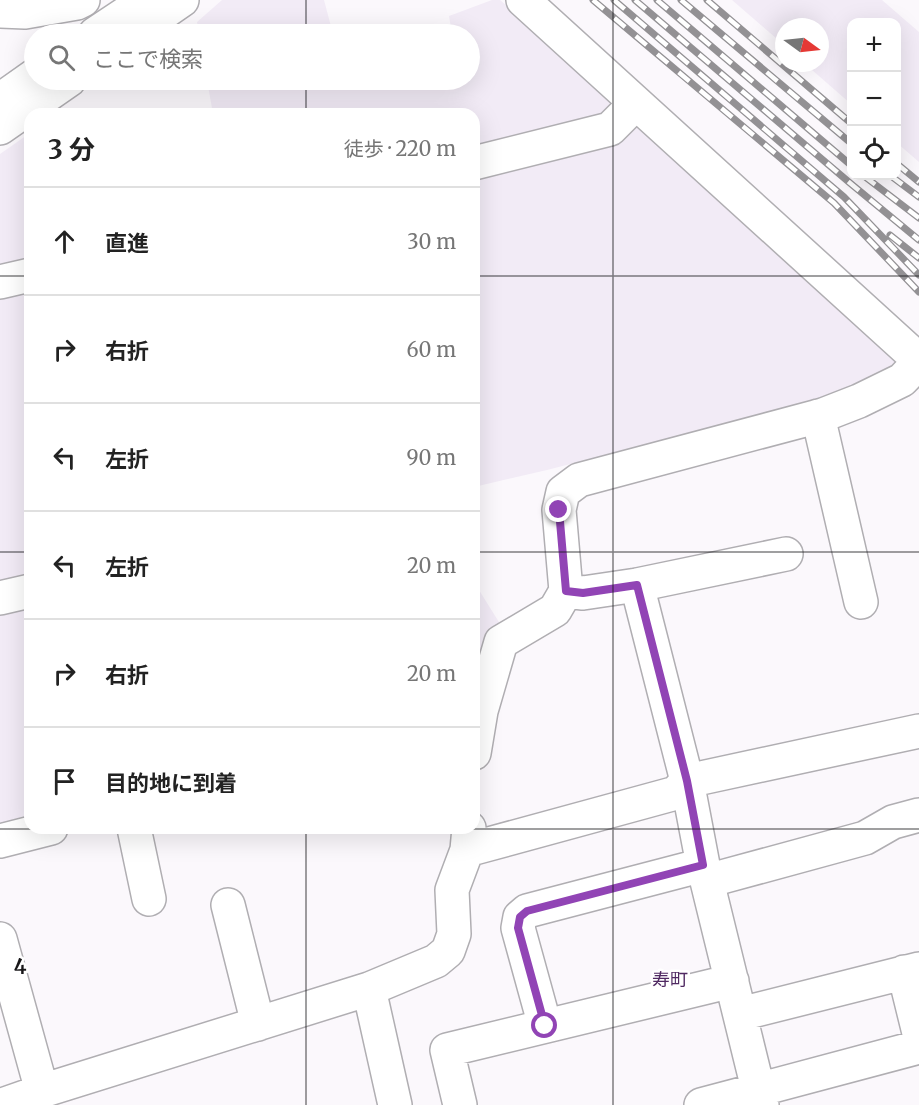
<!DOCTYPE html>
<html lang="ja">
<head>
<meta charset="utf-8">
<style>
  :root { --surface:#fff; --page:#f6f6f6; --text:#222; --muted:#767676; --line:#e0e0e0 }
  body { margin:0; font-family:Merriweather,"Noto Sans JP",serif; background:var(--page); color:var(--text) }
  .controls { position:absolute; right:18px; top:18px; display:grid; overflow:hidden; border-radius:12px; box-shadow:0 6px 24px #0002 }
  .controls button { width:54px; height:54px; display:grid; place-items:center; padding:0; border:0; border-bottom:2px solid var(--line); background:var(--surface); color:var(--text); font:30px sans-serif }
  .compass { position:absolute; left:775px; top:18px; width:54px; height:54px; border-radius:50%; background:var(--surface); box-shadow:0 6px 24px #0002; rotate:105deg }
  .stop { position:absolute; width:18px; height:18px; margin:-14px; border:4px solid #9144b5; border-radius:50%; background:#fff }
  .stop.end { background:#9144b5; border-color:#fff; box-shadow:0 2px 6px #0008 }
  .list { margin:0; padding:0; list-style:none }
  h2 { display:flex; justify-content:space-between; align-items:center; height:78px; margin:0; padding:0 24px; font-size:26px }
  h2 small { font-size:20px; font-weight:400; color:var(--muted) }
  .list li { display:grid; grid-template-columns:39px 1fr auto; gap:18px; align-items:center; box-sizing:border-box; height:108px; padding:0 24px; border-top:2px solid var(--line) }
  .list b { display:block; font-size:22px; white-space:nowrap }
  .list em { font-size:20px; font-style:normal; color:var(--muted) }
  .icon { flex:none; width:33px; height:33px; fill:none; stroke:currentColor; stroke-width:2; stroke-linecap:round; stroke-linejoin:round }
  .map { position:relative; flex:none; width:919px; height:1105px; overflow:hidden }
  .search { position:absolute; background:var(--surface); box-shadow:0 6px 24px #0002; left:24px; top:24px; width:456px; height:66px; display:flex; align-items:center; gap:15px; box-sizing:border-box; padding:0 21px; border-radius:33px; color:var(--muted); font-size:22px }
  .panel { position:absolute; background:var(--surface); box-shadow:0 6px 24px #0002; left:24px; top:108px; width:456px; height:726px; border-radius:18px }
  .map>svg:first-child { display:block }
  .built { fill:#f2ebf6 }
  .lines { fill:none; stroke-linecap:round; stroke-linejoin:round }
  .minor-casing { stroke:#b0aeb2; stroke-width:36 }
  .major-casing { stroke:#b0aeb2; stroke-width:36 }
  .minor { stroke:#fff; stroke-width:33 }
  .major { stroke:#fff; stroke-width:33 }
  .rail-casing { stroke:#939194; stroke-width:7 }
  .rail { stroke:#fff; stroke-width:4.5; stroke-dasharray:14; stroke-linecap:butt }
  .route { stroke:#9144b5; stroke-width:8 }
  .grid { fill:none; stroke:#181719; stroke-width:1.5; stroke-opacity:0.55 }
  .labels { text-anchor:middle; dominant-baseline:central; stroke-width:5; stroke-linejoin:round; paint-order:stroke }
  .neighbourhood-label { font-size:18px; fill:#502a62; stroke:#fff }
  .grid-label { font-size:20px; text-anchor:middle; font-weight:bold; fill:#181719; stroke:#fff; stroke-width:5; stroke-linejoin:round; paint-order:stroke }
</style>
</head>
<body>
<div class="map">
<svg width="919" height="1105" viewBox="0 0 919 1105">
  <rect width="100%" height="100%" fill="#fbf8fc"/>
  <path class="built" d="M222,0H324L333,34H199L197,22Z
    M492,0H500L857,313L898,357L897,369L815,401L547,470L474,487V114H213L207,80H470V34H452L449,16Z
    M732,0H882L919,32V162L897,143L896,22H852L851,104L804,63H820V27H784V45Z
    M30,133V819L0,827V154Z
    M474,582L502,627L485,636L474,693Z"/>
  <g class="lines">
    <defs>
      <path id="minor" d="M523,0L919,360
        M0,11L25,12L77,3L83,0
        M133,34L182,0
        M0,128L69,80
        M474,163L610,129L636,103
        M0,282L30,275
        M818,416L861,602
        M637,585L687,781L703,865L762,1105
        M566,591L583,593L637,585L786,554
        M0,598L30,591
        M474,753L481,711L501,642L555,610L566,591L559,510L563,492L579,480L823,415L859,401L902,380L919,362
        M134,828L149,899
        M0,841L51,828
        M467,850L676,793L687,781L919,731
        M707,881L865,838L893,822L919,815
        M228,905L258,1024
        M0,939L42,1091
        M904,972L919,1033
        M369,989L395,1105
        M740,1014L919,969
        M545,1026L518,928L520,917L527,911L703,865
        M2,1105L42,1091L369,989L436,961L448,951L454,934L452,890L467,850L469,828
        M460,1105L447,1050L732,981
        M701,1105L919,1047"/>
      <path id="major" d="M95,34L146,0
        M0,100L34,76"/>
    </defs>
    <use href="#minor" class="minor-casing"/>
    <use href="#major" class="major-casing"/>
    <use href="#minor" class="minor"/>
    <use href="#major" class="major"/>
    <defs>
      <path id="rail" d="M593,0L834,203L919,292
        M614,0L844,197L919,275
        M635,0L850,183L919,240
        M657,0L852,166
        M681,0L852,144
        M707,0L852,124
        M896,163L919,182
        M864,176L919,218
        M891,176L919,197
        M890,235L919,258"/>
    </defs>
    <use href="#rail" class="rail-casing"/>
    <use href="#rail" class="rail"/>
  </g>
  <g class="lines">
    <path class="route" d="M545,1026L518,928L520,917L527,911L703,865L687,781L637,585L583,593L566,591L559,510"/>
  </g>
  <path class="grid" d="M306,0V34M613,0V1105M306,80V114M0,276H30M474,276H919M0,552H30M474,552H919M306,828V1105M0,829H919"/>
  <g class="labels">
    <g class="neighbourhood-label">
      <text x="670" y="979">寿町</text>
    </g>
  </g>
  <g class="grid-label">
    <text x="20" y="974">4</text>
  </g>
</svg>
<div class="controls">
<button>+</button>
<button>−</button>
<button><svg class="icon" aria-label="locate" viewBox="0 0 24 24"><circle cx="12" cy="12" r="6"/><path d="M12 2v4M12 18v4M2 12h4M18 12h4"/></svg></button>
</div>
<svg class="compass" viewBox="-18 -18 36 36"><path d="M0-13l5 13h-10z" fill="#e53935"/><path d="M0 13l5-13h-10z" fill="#767676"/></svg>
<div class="stop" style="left:545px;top:1026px"></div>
<div class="stop end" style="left:559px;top:510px"></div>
<div class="search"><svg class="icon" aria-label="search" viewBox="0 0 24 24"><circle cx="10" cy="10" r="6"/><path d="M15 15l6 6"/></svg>ここで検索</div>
<section class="panel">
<h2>3 分<small>徒歩 · 220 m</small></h2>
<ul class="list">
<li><svg class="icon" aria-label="ahead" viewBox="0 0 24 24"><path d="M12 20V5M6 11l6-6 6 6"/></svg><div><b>直進</b></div><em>30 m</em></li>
<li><svg class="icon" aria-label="right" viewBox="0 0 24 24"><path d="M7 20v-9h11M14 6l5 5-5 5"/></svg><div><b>右折</b></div><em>60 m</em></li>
<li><svg class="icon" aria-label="left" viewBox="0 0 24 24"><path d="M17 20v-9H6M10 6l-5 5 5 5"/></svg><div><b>左折</b></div><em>90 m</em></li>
<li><svg class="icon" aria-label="left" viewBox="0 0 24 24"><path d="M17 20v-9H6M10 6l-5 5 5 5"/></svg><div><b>左折</b></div><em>20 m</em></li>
<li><svg class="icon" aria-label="right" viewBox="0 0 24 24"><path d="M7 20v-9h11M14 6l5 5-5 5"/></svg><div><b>右折</b></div><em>20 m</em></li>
<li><svg class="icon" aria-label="arrive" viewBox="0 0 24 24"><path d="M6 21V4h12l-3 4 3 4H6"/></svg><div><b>目的地に到着</b></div></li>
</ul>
</section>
</div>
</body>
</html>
